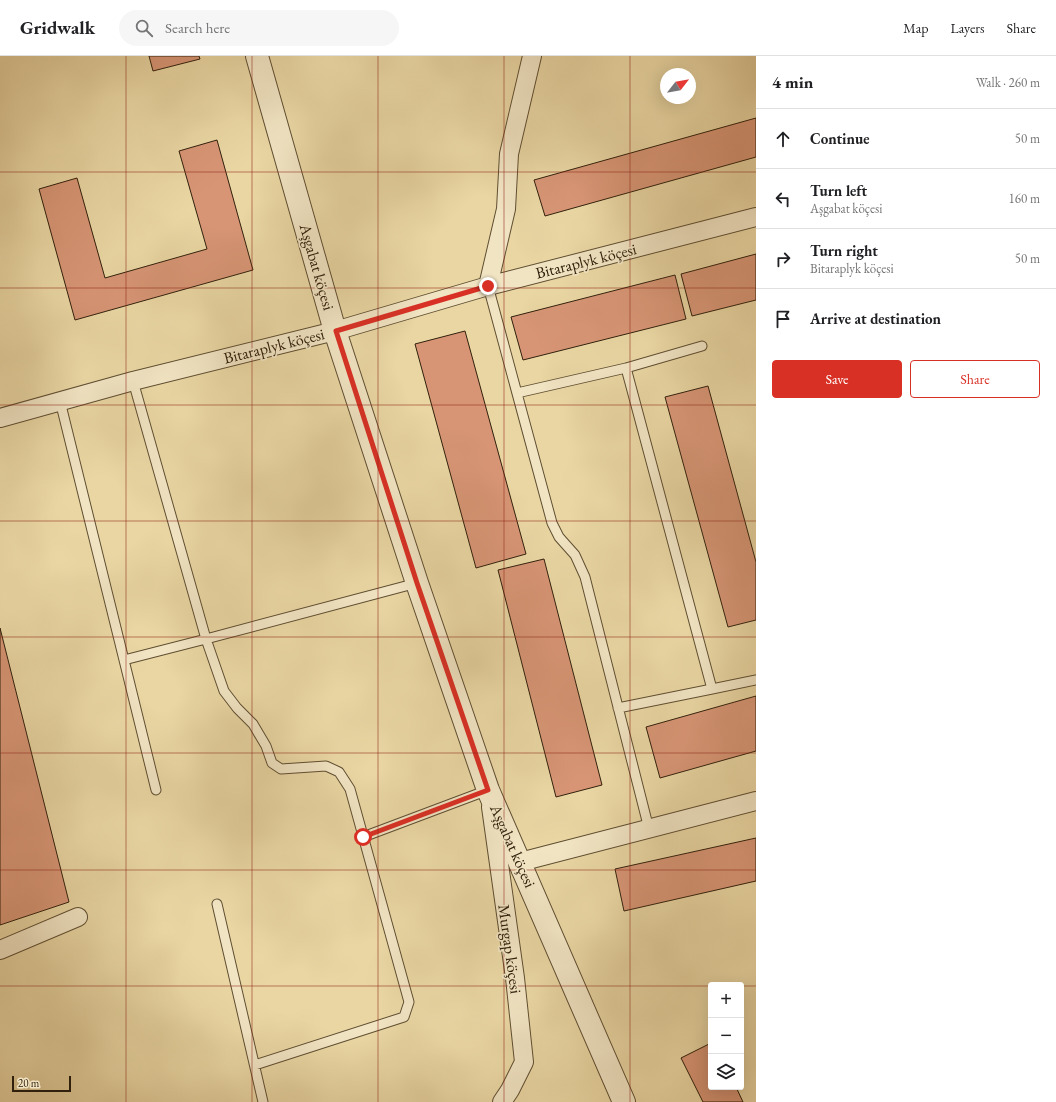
<!DOCTYPE html>
<html lang="en">
<head>
<meta charset="utf-8">
<style>
  :root { --surface:#fff; --page:#f6f6f6; --text:#202124; --muted:#757577; --line:#e0e0e0; --accent:#d93025 }
  body { margin:0; font-family:"EB Garamond",serif; background:var(--page); color:var(--text) }
  .controls { position:absolute; right:12px; bottom:12px; display:grid; overflow:hidden; border-radius:4px; box-shadow:0 4px 16px #0002 }
  .controls button { width:36px; height:36px; display:grid; place-items:center; padding:0; border:0; border-bottom:1px solid var(--line); background:var(--surface); color:var(--text); font:20px sans-serif }
  .compass { position:absolute; left:660px; top:12px; width:36px; height:36px; border-radius:50%; background:var(--surface); box-shadow:0 4px 16px #0002; rotate:59deg }
  .scale { position:absolute; left:12px; bottom:10px; width:59px; box-sizing:border-box; padding-left:4px; border:2px solid #31200c; border-top:0; font-size:11px; line-height:14px; white-space:nowrap; color:#31200c; -webkit-text-stroke:3px #f1e4c3; paint-order:stroke }
  .stop { position:absolute; width:12px; height:12px; margin:-9px; border:3px solid #d93025; border-radius:50%; background:#fff }
  .stop.end { background:#d93025; border-color:#fff; box-shadow:0 1px 4px #0008 }
  .list { margin:0; padding:0; list-style:none }
  h2 { display:flex; justify-content:space-between; align-items:center; height:52px; margin:0; padding:0 16px; font-size:17px }
  h2 small { font-size:13px; font-weight:400; color:var(--muted) }
  .list li { display:grid; grid-template-columns:26px 1fr auto; gap:12px; align-items:center; box-sizing:border-box; height:60px; padding:0 16px; border-top:1px solid var(--line) }
  .list b { display:block; font-size:15px; white-space:nowrap }
  .list p { margin:0; font-size:13px; white-space:nowrap; color:var(--muted) }
  .list em { font-size:13px; font-style:normal; color:var(--muted) }
  .actions { display:flex; gap:8px; padding:12px 16px }
  .actions a { flex:1; padding:9px 0; border:1px solid var(--accent); border-radius:4px; text-align:center; font-size:14px; color:var(--accent) }
  .actions .main { background:var(--accent); color:#fff }
  .icon { flex:none; width:22px; height:22px; fill:none; stroke:currentColor; stroke-width:2; stroke-linecap:round; stroke-linejoin:round }
  .map { position:relative; flex:none; width:756px; height:1046px; overflow:hidden }
  header { display:flex; align-items:center; gap:24px; box-sizing:border-box; height:56px; padding:0 20px; background:var(--surface); border-bottom:1px solid var(--line) }
  header strong { font-size:19px }
  nav { display:flex; gap:22px; margin-inline-start:auto; font-size:14px }
  .search { width:280px; height:36px; background:var(--page); display:flex; align-items:center; gap:10px; box-sizing:border-box; padding:0 14px; border-radius:22px; color:var(--muted); font-size:15px }
  main { display:flex }
  aside { flex:1; background:var(--surface) }
  .map>svg:first-child { display:block }
  .building { fill:#d79575; stroke:#31200c }
  .lines { fill:none; stroke-linecap:round; stroke-linejoin:round }
  .service-casing { stroke:#5f4e32; stroke-width:11 }
  .minor-casing { stroke:#5f4e32; stroke-width:20 }
  .tertiary-casing { stroke:#5f4e32; stroke-width:24 }
  .service { stroke:#f1e4c3; stroke-width:9 }
  .minor { stroke:#f1e4c3; stroke-width:18 }
  .tertiary { stroke:#f1e4c3; stroke-width:22 }
  .route { stroke:#d93025; stroke-width:5 }
  .grid { fill:none; stroke:#8f2418; stroke-width:1; stroke-opacity:0.55 }
  .labels { text-anchor:middle; dominant-baseline:central; stroke-width:3.5; stroke-linejoin:round; paint-order:stroke }
  .street-label { font-size:16px; fill:#31200c; stroke:#f1e4c3 }
</style>
</head>
<body>
<header>
<strong>Gridwalk</strong>
<div class="search"><svg class="icon" aria-label="search" viewBox="0 0 24 24"><circle cx="10" cy="10" r="6"/><path d="M15 15l6 6"/></svg>Search here</div>
<nav><a>Map</a><a>Layers</a><a>Share</a></nav>
</header>
<main>
<div class="map">
<svg width="756" height="1046" viewBox="0 0 756 1046">
  <rect width="100%" height="100%" fill="#e9d6a3"/>
  <filter id="stains"><feTurbulence type="fractalNoise" baseFrequency=".005" numOctaves="4"/><feColorMatrix values="0 0 0 0 .2 0 0 0 0 .09 0 0 0 0 .02 0 0 0 .5 -.17"/></filter>
  <radialGradient id="worn" r=".72"><stop offset=".6" stop-color="#630" stop-opacity="0"/><stop offset="1" stop-color="#630" stop-opacity=".3"/></radialGradient>
  <path class="building" d="M149,0H199L200,3L153,15Z
    M756,62V101L545,160L534,124Z
    M217,84L253,214L75,264L39,133L77,122L105,222L207,193L179,95Z
    M756,198V244L692,260L681,218Z
    M675,219L686,263L523,304L511,261Z
    M465,275L526,498L476,512L415,288Z
    M708,330L756,506V564L728,571L665,341Z
    M544,503L602,729L556,741L498,514Z
    M0,572L69,846L0,869Z
    M756,640V695L660,722L646,671Z
    M756,782V825L624,855L615,813Z
    M711,987V1031H736L743,1046H703L681,1002Z"/>
  <g class="lines">
    <defs>
      <path id="service" d="M488,230L552,467L559,481L575,499L585,521L649,773
        M626,312L702,290
        M133,325L206,583L224,635L237,652L253,668L266,690L272,707L281,713L326,710L339,716L350,733L409,946L404,961L255,1009
        M517,337L626,312L712,633L618,652
        M60,345L124,604L206,583L417,527
        M124,604L156,734
        M712,633L756,624
        M363,781L488,734
        M217,848L263,1046"/>
      <path id="minor" d="M488,230L506,153L509,98L532,0
        M0,362L133,325L335,275L488,230L756,161
        M491,751L515,922L524,1006L510,1034L502,1046
        M520,806L756,745
        M0,894L78,861"/>
      <path id="tertiary" d="M257,0L335,275L417,527L488,734L624,1046"/>
    </defs>
    <use href="#service" class="service-casing"/>
    <use href="#minor" class="minor-casing"/>
    <use href="#tertiary" class="tertiary-casing"/>
    <use href="#service" class="service"/>
    <use href="#minor" class="minor"/>
    <use href="#tertiary" class="tertiary"/>
  </g>
  <g class="lines">
    <path class="route" d="M363,781L488,734L417,527L336,275L488,230"/>
  </g>
  <path class="grid" d="M126,0V1046M252,0V1046M378,0V1046M504,0V1046M630,0V1046M0,116H756M0,232H756M0,349H756M0,465H756M0,581H756M0,697H756M0,814H756M0,930H711M741,930H756"/>
  <g class="labels">
    <g class="street-label">
      <text transform="translate(586 205) rotate(-14)">Bitaraplyk köçesi</text>
      <text transform="translate(317 211) rotate(74)">Aşgabat köçesi</text>
      <text transform="translate(274 290) rotate(-14)">Bitaraplyk köçesi</text>
      <text transform="translate(513 790) rotate(66)">Aşgabat köçesi</text>
      <text transform="translate(510 893) rotate(82)">Murgap köçesi</text>
    </g>
  </g>
  <rect width="100%" height="100%" filter="url(#stains)"/>
  <rect width="100%" height="100%" fill="url(#worn)"/>
</svg>
<div class="controls">
<button>+</button>
<button>−</button>
<button><svg class="icon" aria-label="layers" viewBox="0 0 24 24"><path d="M12 4l9 5-9 5-9-5zM3 14l9 5 9-5"/></svg></button>
</div>
<svg class="compass" viewBox="-18 -18 36 36"><path d="M0-13l5 13h-10z" fill="#e53935"/><path d="M0 13l5-13h-10z" fill="#757577"/></svg>
<div class="scale">20 m</div>
<div class="stop" style="left:363px;top:781px"></div>
<div class="stop end" style="left:488px;top:230px"></div>
</div>
<aside>
<h2>4 min<small>Walk · 260 m</small></h2>
<ul class="list">
<li><svg class="icon" aria-label="ahead" viewBox="0 0 24 24"><path d="M12 20V5M6 11l6-6 6 6"/></svg><div><b>Continue</b></div><em>50 m</em></li>
<li><svg class="icon" aria-label="left" viewBox="0 0 24 24"><path d="M17 20v-9H6M10 6l-5 5 5 5"/></svg><div><b>Turn left</b><p>Aşgabat köçesi</p></div><em>160 m</em></li>
<li><svg class="icon" aria-label="right" viewBox="0 0 24 24"><path d="M7 20v-9h11M14 6l5 5-5 5"/></svg><div><b>Turn right</b><p>Bitaraplyk köçesi</p></div><em>50 m</em></li>
<li><svg class="icon" aria-label="arrive" viewBox="0 0 24 24"><path d="M6 21V4h12l-3 4 3 4H6"/></svg><div><b>Arrive at destination</b></div></li>
</ul>
<div class="actions"><a class="main">Save</a><a>Share</a></div>
</aside>
</main>
</body>
</html>
